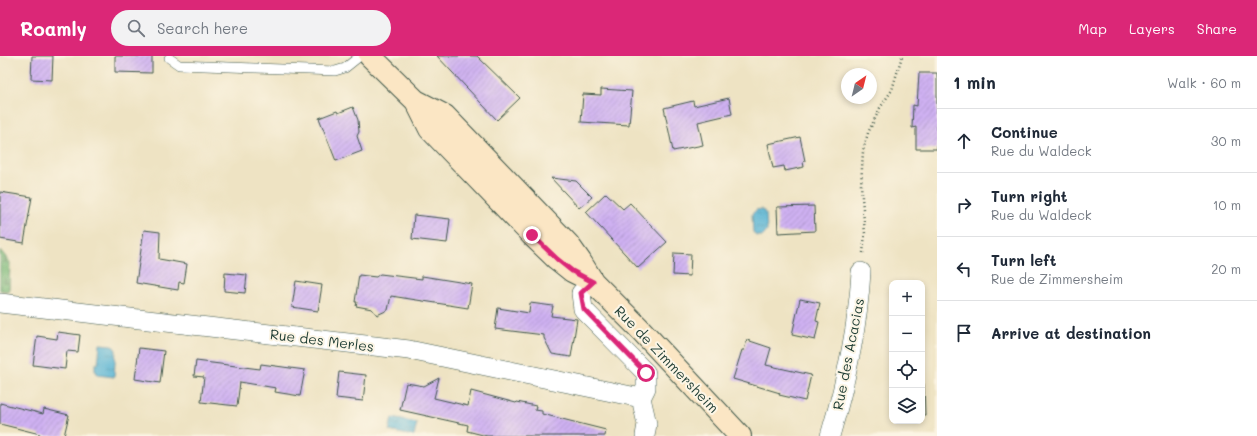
<!DOCTYPE html>
<html lang="en">
<head>
<meta charset="utf-8">
<style>
  :root { --surface:#fff; --page:#f2f2f3; --text:#1f2937; --muted:#747a83; --line:#e0e1e3; --accent:#db2777 }
  body { margin:0; font-family:Mali,sans-serif; background:var(--page); color:var(--text) }
  .controls { position:absolute; right:12px; bottom:12px; display:grid; overflow:hidden; border-radius:8px; box-shadow:0 2px 6px #0003 }
  .controls button { width:36px; height:36px; display:grid; place-items:center; padding:0; border:0; border-bottom:1px solid var(--line); background:var(--surface); color:var(--text); font:20px sans-serif }
  .compass { position:absolute; left:841px; top:12px; width:36px; height:36px; border-radius:50%; background:var(--surface); box-shadow:0 2px 6px #0003; rotate:35deg }
  .stop { position:absolute; width:12px; height:12px; margin:-9px; border:3px solid #db2777; border-radius:50%; background:#fff }
  .stop.end { background:#db2777; border-color:#fff; box-shadow:0 1px 4px #0008 }
  .list { margin:0; padding:0; list-style:none }
  h2 { display:flex; justify-content:space-between; align-items:center; height:52px; margin:0; padding:0 16px; font-size:17px }
  h2 small { font-size:13px; font-weight:400; color:var(--muted) }
  .list li { display:grid; grid-template-columns:26px 1fr auto; gap:12px; align-items:center; box-sizing:border-box; height:64px; padding:0 16px; border-top:1px solid var(--line) }
  .list b { display:block; font-size:15px; white-space:nowrap }
  .list p { margin:0; font-size:13px; white-space:nowrap; color:var(--muted) }
  .list em { font-size:13px; font-style:normal; color:var(--muted) }
  .icon { flex:none; width:22px; height:22px; fill:none; stroke:currentColor; stroke-width:2; stroke-linecap:round; stroke-linejoin:round }
  .map { position:relative; flex:none; width:937px; height:380px; overflow:hidden }
  header { display:flex; align-items:center; gap:24px; box-sizing:border-box; height:56px; padding:0 20px; background:var(--accent); color:#fff }
  header strong { font-size:19px }
  nav { display:flex; gap:22px; margin-inline-start:auto; font-size:14px }
  .search { width:280px; height:36px; background:var(--page); display:flex; align-items:center; gap:10px; box-sizing:border-box; padding:0 14px; border-radius:22px; color:var(--muted); font-size:15px }
  main { display:flex }
  aside { flex:1; background:var(--surface) }
  .map>svg:first-child { display:block }
  .forest { fill:url(#forest-firs); stroke:#4e7a56 }
  .water { fill:url(#water-ripples); stroke:#3a7884 }
  .building { fill:url(#building-hatch) }
  .lines { fill:none; stroke-linecap:round; stroke-linejoin:round }
  .service-casing { stroke:#3e5649; stroke-width:10 }
  .minor-casing { stroke:#3e5649; stroke-width:20 }
  .secondary-casing { stroke:#3e5649; stroke-width:24 }
  .path { stroke:#3e5649; stroke-width:2.5; stroke-dasharray:1 3; stroke-linecap:butt }
  .service { stroke:#fff; stroke-width:9 }
  .minor { stroke:#fff; stroke-width:19 }
  .secondary { stroke:#fbe6c4; stroke-width:22 }
  .route { stroke:#db2777; stroke-width:5 }
  .labels { text-anchor:middle; dominant-baseline:central; stroke-width:4; stroke-linejoin:round; paint-order:stroke }
  .street-label { font-size:14px; fill:#1f3d34; stroke:#fcf5e5 }
</style>
</head>
<body>
<header>
<strong>Roamly</strong>
<div class="search"><svg class="icon" aria-label="search" viewBox="0 0 24 24"><circle cx="10" cy="10" r="6"/><path d="M15 15l6 6"/></svg>Search here</div>
<nav><a>Map</a><a>Layers</a><a>Share</a></nav>
</header>
<main>
<div class="map">
<svg width="937" height="380" viewBox="0 0 937 380">
  <defs>
    <pattern id="forest-firs" width="22" height="20" patternUnits="userSpaceOnUse"><rect width="22" height="20" fill="#7cb877"/><path d="M5 1l3.5 6h-7zM16 11l3.5 6h-7z" fill="#659762"/></pattern>
    <pattern id="water-ripples" width="26" height="14" patternUnits="userSpaceOnUse"><rect width="26" height="14" fill="#54b2d3"/><path d="M2 4q2-2 4 0t4 0M15 11q2-2 4 0t4 0" fill="none" stroke="#4592ac"/></pattern>
    <pattern id="building-hatch" width="6" height="6" patternUnits="userSpaceOnUse"><rect width="6" height="6" fill="#cfb1f2"/><path d="M-1 1l2-2M0 6l6-6M5 7l2-2" fill="none" stroke="#a791c5"/></pattern>
  </defs>
  <rect width="100%" height="100%" fill="#fcf5e5"/>
  <filter id="ink" filterUnits="userSpaceOnUse"><feTurbulence type="fractalNoise" baseFrequency=".025" numOctaves="2"/><feDisplacementMap in="SourceGraphic" scale="8" xChannelSelector="R" yChannelSelector="G"/><feConvolveMatrix kernelMatrix="1 2 1 2 8 2 1 2 1" color-interpolation-filters="sRGB"/></filter>
  <filter id="wash" filterUnits="userSpaceOnUse"><feTurbulence type="fractalNoise" baseFrequency=".012" numOctaves="4" result="noise"/><feDisplacementMap in="SourceGraphic" scale="16" xChannelSelector="R" yChannelSelector="G"/><feGaussianBlur stdDeviation="0.9" result="paint"/><feColorMatrix in="noise" values="0 0 0 0 0 0 0 0 0 0 0 0 0 0 0 0 0 1.4 0 .05"/><feComposite in="paint" operator="in"/></filter>
  <g filter="url(#wash)">
    <rect width="100%" height="100%" fill="#eee3c3"/>
    <path class="forest" d="M0,194L10,206L9,235L0,234Z"/>
    <path class="water" d="M762,153L766,158L767,175L763,180H756L753,176L752,158L756,154Z
      M100,288L112,289L116,294L114,321L97,319V316L95,315V308H98Z
      M392,362L417,367L414,380L389,375Z"/>
    <g id="blocks">
      <path class="building" d="M32,0H53L52,24L31,23Z
        M115,0H152V17L115,16Z
        M437,0H477L520,42L497,64Z
        M919,17H937V93H916V71L912,72L913,49L917,50Z
        M601,33L632,35L629,69L581,66L583,38L601,39Z
        M729,42L732,58L698,66L703,89L673,95L664,52L693,45L694,50Z
        M353,51L358,64L359,76L357,80L362,95L336,105L319,62L337,55L338,57Z
        M800,81L805,105L803,106L804,111L785,115L784,110L773,112L768,88Z
        M551,122L576,125L592,141L579,152Z
        M0,136L32,141L24,187L0,183Z
        M606,137L623,153L630,147L667,186L638,212L586,156Z
        M814,150L815,175L778,177L777,151Z
        M414,159L450,163L447,187L412,183Z
        M144,174L160,176L159,203L187,208L184,227L179,226L178,234L136,227Z
        M674,197L691,198L690,220L673,219Z
        M225,217L247,219L245,237L224,235Z
        M380,218L422,223V220L472,228L468,252L391,240L388,254L377,259L372,253L356,250L357,246H355L359,219L376,221Z
        M296,225L322,229L318,255L292,251Z
        M800,243L820,247L816,265L819,266L815,284L792,279Z
        M530,247L553,250L551,260L577,263L571,301L552,298L544,282V279L495,273L498,252L529,257Z
        M58,276L80,279L78,296L67,295L65,313L33,309L37,280L57,283Z
        M747,284L771,292L766,309L811,319L805,345L779,339L780,337L733,323L742,294H744Z
        M139,292L164,295L160,327L135,323Z
        M196,305L260,313L261,308L305,314L300,340L275,336L276,332L240,326L237,350L201,346L204,321L194,320Z
        M339,316L366,319L363,345L336,342Z
        M439,322L434,342L468,350L471,335L516,347L517,346L536,350L535,354L542,355V358L606,374L605,380H487L467,375L468,369L400,354L406,327L424,330Z
        M922,328H924L925,359H922Z
        M0,347L43,358L44,353L69,359L64,380H40V378L0,368Z"/>
    </g>
  </g>
  <g filter="url(#ink)">
    <use href="#blocks" fill-opacity="0" stroke="#3e5649" stroke-width="1"/>
    <g class="lines">
      <defs>
        <path id="service" d="M169,2L179,9L335,15L345,12L360,0"/>
        <path id="minor" d="M593,226L581,237L583,253L646,317V332L641,342L647,368L645,380
          M0,247L409,294L641,342
          M830,380C846,326 858,271 861,216"/>
        <path id="secondary" d="M370,0L416,45L445,60L568,188L580,205L593,226L638,271L740,380
          M416,45L430,73L532,179L557,203L572,215L588,223"/>
      </defs>
      <use href="#service" class="service-casing"/>
      <use href="#minor" class="minor-casing"/>
      <use href="#secondary" class="secondary-casing"/>
      <path class="path" d="M863,197L865,178L861,129L863,95L868,77L880,52L892,34L902,0"/>
      <use href="#service" class="service"/>
      <use href="#minor" class="minor"/>
      <use href="#secondary" class="secondary"/>
    </g>
  </g>
  <g class="lines" filter="url(#ink)">
    <path class="route" d="M532,179L557,203L572,215L593,226L581,237L584,253L646,317"/>
  </g>
  <g class="labels">
    <g class="street-label">
      <text transform="translate(322 284) rotate(7)">Rue des Merles</text>
      <text transform="translate(848 298) rotate(-79)">Rue des Acacias</text>
      <text transform="translate(667 303) rotate(46)">Rue de Zimmersheim</text>
    </g>
  </g>
</svg>
<div class="controls">
<button>+</button>
<button>−</button>
<button><svg class="icon" aria-label="locate" viewBox="0 0 24 24"><circle cx="12" cy="12" r="6"/><path d="M12 2v4M12 18v4M2 12h4M18 12h4"/></svg></button>
<button><svg class="icon" aria-label="layers" viewBox="0 0 24 24"><path d="M12 4l9 5-9 5-9-5zM3 14l9 5 9-5"/></svg></button>
</div>
<svg class="compass" viewBox="-18 -18 36 36"><path d="M0-13l5 13h-10z" fill="#e53935"/><path d="M0 13l5-13h-10z" fill="#747a83"/></svg>
<div class="stop" style="left:646px;top:317px"></div>
<div class="stop end" style="left:532px;top:179px"></div>
</div>
<aside>
<h2>1 min<small>Walk · 60 m</small></h2>
<ul class="list">
<li><svg class="icon" aria-label="ahead" viewBox="0 0 24 24"><path d="M12 20V5M6 11l6-6 6 6"/></svg><div><b>Continue</b><p>Rue du Waldeck</p></div><em>30 m</em></li>
<li><svg class="icon" aria-label="right" viewBox="0 0 24 24"><path d="M7 20v-9h11M14 6l5 5-5 5"/></svg><div><b>Turn right</b><p>Rue du Waldeck</p></div><em>10 m</em></li>
<li><svg class="icon" aria-label="left" viewBox="0 0 24 24"><path d="M17 20v-9H6M10 6l-5 5 5 5"/></svg><div><b>Turn left</b><p>Rue de Zimmersheim</p></div><em>20 m</em></li>
<li><svg class="icon" aria-label="arrive" viewBox="0 0 24 24"><path d="M6 21V4h12l-3 4 3 4H6"/></svg><div><b>Arrive at destination</b></div></li>
</ul>
</aside>
</main>
</body>
</html>
